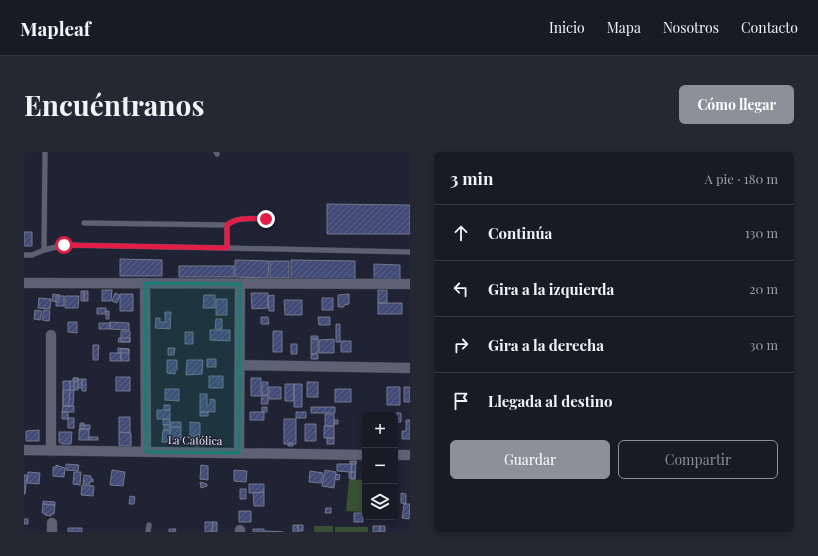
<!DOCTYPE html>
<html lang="es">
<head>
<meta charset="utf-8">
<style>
  :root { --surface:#181a26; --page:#252732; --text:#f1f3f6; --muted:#9fa1a7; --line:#363843; --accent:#8c9099 }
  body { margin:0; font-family:"Playfair Display",serif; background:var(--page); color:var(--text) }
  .controls { position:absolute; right:12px; bottom:12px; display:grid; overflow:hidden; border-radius:6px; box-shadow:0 2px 6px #0003 }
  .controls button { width:36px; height:36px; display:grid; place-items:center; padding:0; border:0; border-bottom:1px solid var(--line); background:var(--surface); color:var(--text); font:20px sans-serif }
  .stop { position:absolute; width:12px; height:12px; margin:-9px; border:3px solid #e11d48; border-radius:50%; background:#fff }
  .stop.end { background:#e11d48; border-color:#fff; box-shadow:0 1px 4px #0008 }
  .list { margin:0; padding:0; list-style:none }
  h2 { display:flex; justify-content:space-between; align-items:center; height:52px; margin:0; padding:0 16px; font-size:17px }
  h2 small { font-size:13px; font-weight:400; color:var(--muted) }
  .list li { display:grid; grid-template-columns:26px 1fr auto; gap:12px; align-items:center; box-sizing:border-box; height:56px; padding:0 16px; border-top:1px solid var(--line) }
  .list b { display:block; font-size:15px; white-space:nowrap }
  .list em { font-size:13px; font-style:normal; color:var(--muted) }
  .actions { display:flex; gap:8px; padding:12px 16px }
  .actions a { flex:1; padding:9px 0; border:1px solid var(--accent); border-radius:6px; text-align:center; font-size:14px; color:var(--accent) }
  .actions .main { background:var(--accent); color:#fff }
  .icon { flex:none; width:22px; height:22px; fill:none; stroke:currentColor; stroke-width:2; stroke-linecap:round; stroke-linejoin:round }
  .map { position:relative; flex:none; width:386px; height:380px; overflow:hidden; border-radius:6px }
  header { display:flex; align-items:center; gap:24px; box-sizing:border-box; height:56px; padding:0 20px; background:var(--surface); border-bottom:1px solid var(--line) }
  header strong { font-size:19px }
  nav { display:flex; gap:22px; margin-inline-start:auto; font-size:14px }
  .intro { display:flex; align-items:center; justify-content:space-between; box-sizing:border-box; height:96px; padding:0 24px }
  h1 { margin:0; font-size:28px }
  .button { padding:10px 18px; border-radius:6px; background:var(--accent); color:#fff; font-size:14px; font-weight:700 }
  main { display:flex; gap:24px; padding:0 24px }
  aside { flex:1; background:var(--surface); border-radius:6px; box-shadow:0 2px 6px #0003 }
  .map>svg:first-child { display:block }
  .green { fill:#395034 }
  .building { fill:url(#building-hatch); stroke:#73788b }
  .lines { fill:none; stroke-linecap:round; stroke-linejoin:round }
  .lane-casing { stroke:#3b3d4a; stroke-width:6 }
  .street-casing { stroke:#3b3d4a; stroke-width:11 }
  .lane { stroke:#5d6173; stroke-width:5 }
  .street { stroke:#5d6173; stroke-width:10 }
  .route { stroke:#e11d48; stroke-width:5 }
  .marked { fill:#1a7c75; fill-opacity:0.2; stroke:#1a7c75; stroke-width:3; stroke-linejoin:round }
  .labels { text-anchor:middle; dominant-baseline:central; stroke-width:3; stroke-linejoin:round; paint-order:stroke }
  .street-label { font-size:11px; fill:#e7e9f4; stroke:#202333 }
</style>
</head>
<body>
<header>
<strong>Mapleaf</strong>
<nav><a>Inicio</a><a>Mapa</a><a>Nosotros</a><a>Contacto</a></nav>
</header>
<div class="intro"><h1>Encuéntranos</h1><a class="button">Cómo llegar</a></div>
<main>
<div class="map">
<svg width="386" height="380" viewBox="0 0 386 380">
  <defs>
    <pattern id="building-hatch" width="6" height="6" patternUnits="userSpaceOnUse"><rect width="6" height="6" fill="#424a78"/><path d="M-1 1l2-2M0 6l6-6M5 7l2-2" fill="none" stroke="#5d648c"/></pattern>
  </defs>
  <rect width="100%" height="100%" fill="#202333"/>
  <path class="green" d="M325,327L341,328L339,360L322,359Z
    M290,374H309V380H290Z
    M311,375H344V380H311Z"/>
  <path class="building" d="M303,52L386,53V82H303Z
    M0,80H8V94H0Z
    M96,107L138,108V124H96Z
    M211,108L245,109L244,126L211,125Z
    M267,108L331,109V128H267Z
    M246,109H265V126H246Z
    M350,112L376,113V127H350Z
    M155,114H210V125H155Z
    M78,138H88L87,149H78Z
    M354,138H363V151H354Z
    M57,139H60V149H57Z
    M60,139H64V149H60Z
    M91,141L96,143L93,151L88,149Z
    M227,141H244V156L228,157Z
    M29,142L36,143L34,150L28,149Z
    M96,142H109V159H96Z
    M325,142V152L320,153V155H314V143Z
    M180,143H191V156H179Z
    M250,143V159H245L244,144Z
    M32,144H40V154H32Z
    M41,144H55L54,156H41Z
    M15,146L27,147L26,157L14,156Z
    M298,146H309V158H298Z
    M192,147H203V163H192Z
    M260,148H278V163H261Z
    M354,151H378V162H354Z
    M73,156H82V162H73Z
    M11,158L18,159L16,168L10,167Z
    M20,158L26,159L25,169L18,168Z
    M82,159H85V167H82Z
    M141,160H147L146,177L131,176L132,166H136V170H141Z
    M237,165H244L245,172H237Z
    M294,165H306V173H295Z
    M192,167H198V177H191Z
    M44,170H53V181L44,180Z
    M86,170L105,171V178L86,177Z
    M75,171H86V177H75Z
    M312,172H316V190H312Z
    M186,178H206V189L186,188Z
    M97,179H106V190H97Z
    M249,179H258V200H249Z
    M161,180H169V192H161Z
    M287,184H294V187H287Z
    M95,186H106V190H94Z
    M287,187H294V201L287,202Z
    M310,187V201H295V188Z
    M317,189H327V200H317Z
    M267,192H273V202H267Z
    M69,193H75L74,208H69Z
    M94,196L105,197V201H94Z
    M144,196H151L150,203H144Z
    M97,197H105V209H97Z
    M86,201H97V209H86Z
    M287,202H294V207H287Z
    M183,207H192V215H183Z
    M143,208H153V218H151V222L143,221Z
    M163,208H179L178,222L162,223Z
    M185,224H199V236H185Z
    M92,225H106V239H92Z
    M49,226H54V229H49Z
    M50,226H54V238H50Z
    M227,226H237V244H227Z
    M54,227H58V236H54Z
    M58,227H62V239H58Z
    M39,229H46L45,254H39Z
    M46,229H50V238H46Z
    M238,230H244V243H238Z
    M283,230H294V245H283Z
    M261,232H270V249H261Z
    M270,232H278V255H270Z
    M245,235H257V247H245Z
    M363,235H376V253H363Z
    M380,235H386V250H380Z
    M141,237H155V249L141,248Z
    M311,237H327V250H311Z
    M39,238H50L49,254H39Z
    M176,242H183V253H186V247L191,248V260H176Z
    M238,243H244V252H237Z
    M140,253H146V258H140Z
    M39,254H50V260H38Z
    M238,255H243V260H238Z
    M287,255H311V261H287Z
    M133,258H146V267H133Z
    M38,260H44V267H38Z
    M176,260H184V264H176Z
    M226,260H240V268H226Z
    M272,260H282V266H272Z
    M344,261H353V263H344Z
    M353,261H362V263H353Z
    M372,261H377V270H372Z
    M301,262H310V274H301Z
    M95,265H106V281L95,280Z
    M44,266H50V276H44Z
    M139,267H146V273H139Z
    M260,267H272V292H260Z
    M310,268H314V272H310Z
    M382,268H386V287H378V279H382Z
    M146,270H157V275H146Z
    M166,270L176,271V283H170V290H166Z
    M56,271H60V277H56Z
    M281,272H292V289H281Z
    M56,273H66V277H56Z
    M140,273H146V278H140Z
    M300,274H310V286H300Z
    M146,275H157V288H146Z
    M55,277H65V288H55Z
    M15,278V289H2V279Z
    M139,278L146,279L145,290H138Z
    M35,280H48L47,292H38L35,290Z
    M95,280L107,281V294H95Z
    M171,284H176V290H171Z
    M65,285H74V288H65Z
    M303,286H310V292H303Z
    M170,290L176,291L175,294H170Z
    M264,291H269V294H264Z
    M326,309H332V312H326Z
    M328,309H332L331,327H327Z
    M42,312L55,313L54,319L42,318Z
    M313,312H328L327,320L313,319Z
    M32,313L41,316L40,325L29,324V315H32Z
    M177,313L184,314V328L176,327Z
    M88,318L101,320L99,334L86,333Z
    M210,318L223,319L222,330L210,329Z
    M301,318L312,320L310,336L298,334Z
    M286,319L299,321L297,331L285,330Z
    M4,320L16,321L15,332L3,331Z
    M50,320H57L56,333L49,332Z
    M325,320H331V327L325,326Z
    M312,322L316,323L315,328L311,327Z
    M0,323H3L1,342H0Z
    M60,323L67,324V327H69V330L66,329V332H59Z
    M176,330L183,332V334L177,336Z
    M225,332H240V340L225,341Z
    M58,333L70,334L69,344L57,343Z
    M216,337H222V347H216Z
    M240,340V354H230L229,341Z
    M377,341L382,342V352L377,351Z
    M106,344L111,345L110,352H105Z
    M19,349L31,350V353L19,352Z
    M19,352L31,353L30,362H27V364L21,363V361H18Z
    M380,352H386L385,367L378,366Z
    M302,356H307V361H301Z
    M215,359H227V370H215Z
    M330,361H339V370H330Z
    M0,367H4V372H0Z
    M181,370H189L188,380H181Z
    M189,370H193V380H188Z
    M269,373H274V380H269Z
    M274,373H279V379H274Z
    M349,374H356V380H349Z
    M356,374H361V380H356Z
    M44,376H58V380H44Z
    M145,377H152L151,380H145Z
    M229,377H240V379L259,380H229Z"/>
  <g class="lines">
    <defs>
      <path id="lane" d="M192,0L193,2
        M203,73C214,64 229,67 242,67
        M203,96L386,100
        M20,98L21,0
        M0,103H8L20,98L40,93L203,96V73L60,71
        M124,380L125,373"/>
      <path id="street" d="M0,131L386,132
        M121,131L122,300
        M216,213L386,216
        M0,298L341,303
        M27,299V183
        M215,301L216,132
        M371,303H386
        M28,371V380
        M216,378V380"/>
    </defs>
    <use href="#lane" class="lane-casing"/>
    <use href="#street" class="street-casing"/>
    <use href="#lane" class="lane"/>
    <use href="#street" class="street"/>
  </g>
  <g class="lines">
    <path class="route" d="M40,93L203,96V73C214,64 229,67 242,67"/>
  </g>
  <path class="marked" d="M121,131L216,132L215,301L122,300Z"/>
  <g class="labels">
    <g class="street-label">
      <text transform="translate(171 288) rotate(1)">La Católica</text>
    </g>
  </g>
</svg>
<div class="controls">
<button>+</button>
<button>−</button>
<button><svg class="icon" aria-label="layers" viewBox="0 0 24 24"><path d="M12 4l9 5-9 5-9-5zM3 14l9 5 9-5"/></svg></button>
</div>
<div class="stop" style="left:40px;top:93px"></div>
<div class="stop end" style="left:242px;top:67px"></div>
</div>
<aside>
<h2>3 min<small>A pie · 180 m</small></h2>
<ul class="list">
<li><svg class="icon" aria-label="ahead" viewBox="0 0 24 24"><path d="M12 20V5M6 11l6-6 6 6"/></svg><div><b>Continúa</b></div><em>130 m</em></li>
<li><svg class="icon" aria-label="left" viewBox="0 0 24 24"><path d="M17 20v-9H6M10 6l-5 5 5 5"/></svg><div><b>Gira a la izquierda</b></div><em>20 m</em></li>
<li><svg class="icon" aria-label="right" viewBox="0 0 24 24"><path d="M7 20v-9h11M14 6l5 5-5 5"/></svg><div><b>Gira a la derecha</b></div><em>30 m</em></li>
<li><svg class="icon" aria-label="arrive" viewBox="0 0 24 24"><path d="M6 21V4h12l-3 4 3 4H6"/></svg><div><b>Llegada al destino</b></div></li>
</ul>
<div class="actions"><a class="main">Guardar</a><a>Compartir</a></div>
</aside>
</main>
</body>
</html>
